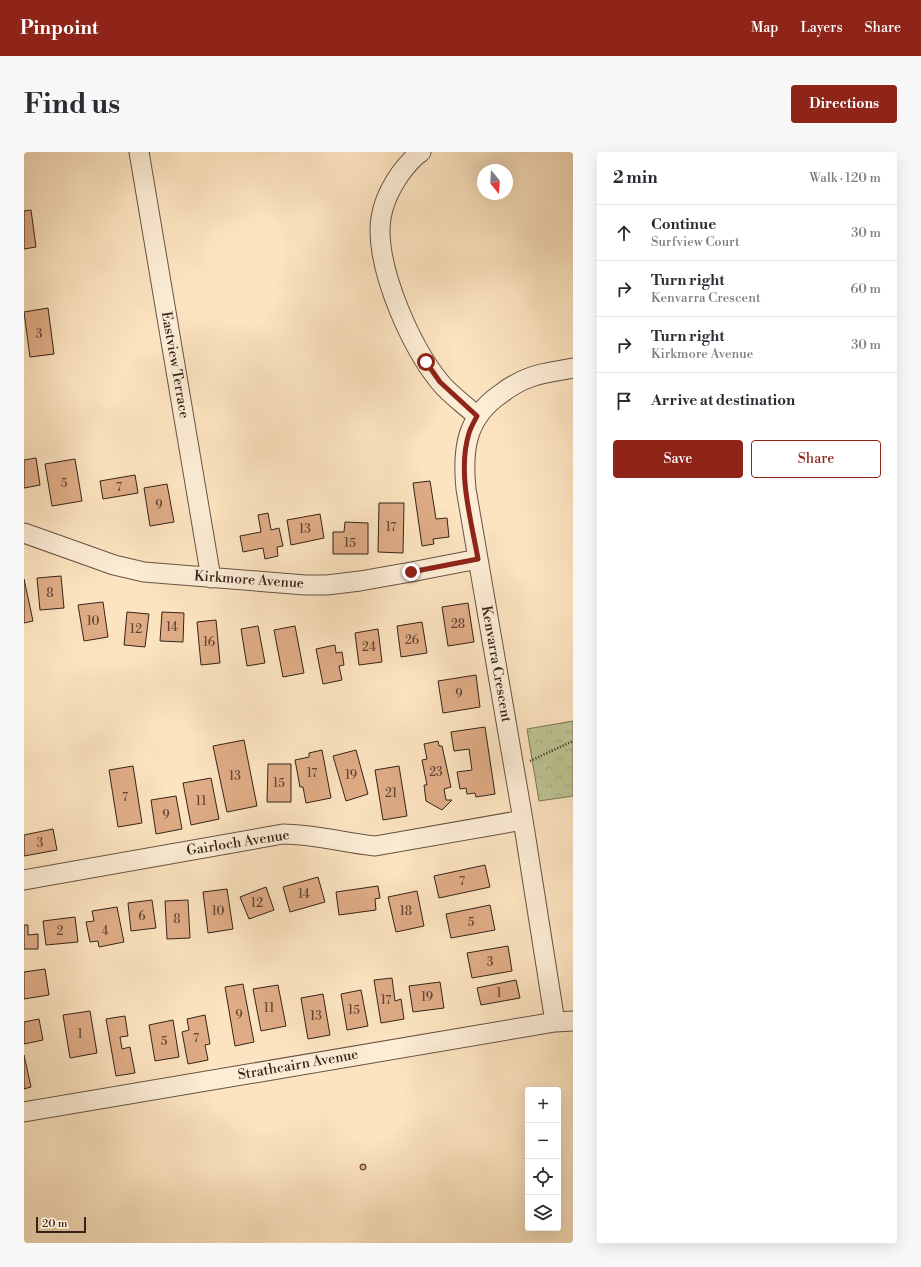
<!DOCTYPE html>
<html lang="en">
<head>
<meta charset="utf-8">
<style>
  :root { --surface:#fff; --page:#f7f7f7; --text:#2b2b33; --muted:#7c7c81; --line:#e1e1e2; --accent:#8f2418 }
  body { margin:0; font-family:"Libre Bodoni",serif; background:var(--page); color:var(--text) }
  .controls { position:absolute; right:12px; bottom:12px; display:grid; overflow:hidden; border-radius:4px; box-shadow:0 4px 16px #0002 }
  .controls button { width:36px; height:36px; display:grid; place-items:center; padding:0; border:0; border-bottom:1px solid var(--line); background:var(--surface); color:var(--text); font:20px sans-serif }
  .compass { position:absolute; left:453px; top:12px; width:36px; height:36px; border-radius:50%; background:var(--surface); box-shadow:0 4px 16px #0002; rotate:162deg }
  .scale { position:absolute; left:12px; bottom:10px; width:50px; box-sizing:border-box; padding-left:4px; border:2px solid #35231a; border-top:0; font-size:11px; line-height:14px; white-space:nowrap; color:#35231a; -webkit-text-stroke:3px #fdedd6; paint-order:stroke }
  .stop { position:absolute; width:12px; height:12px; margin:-9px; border:3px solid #8f2418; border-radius:50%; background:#fff }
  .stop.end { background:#8f2418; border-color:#fff; box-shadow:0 1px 4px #0008 }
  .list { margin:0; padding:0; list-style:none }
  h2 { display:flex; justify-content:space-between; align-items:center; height:52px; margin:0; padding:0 16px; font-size:17px }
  h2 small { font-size:13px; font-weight:400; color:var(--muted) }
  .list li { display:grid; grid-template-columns:26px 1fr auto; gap:12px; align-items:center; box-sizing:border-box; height:56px; padding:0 16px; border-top:1px solid var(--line) }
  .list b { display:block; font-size:15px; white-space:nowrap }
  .list p { margin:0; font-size:13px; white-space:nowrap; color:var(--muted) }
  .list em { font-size:13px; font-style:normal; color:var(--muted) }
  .actions { display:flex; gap:8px; padding:12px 16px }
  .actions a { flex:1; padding:9px 0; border:1px solid var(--accent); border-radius:4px; text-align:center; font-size:14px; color:var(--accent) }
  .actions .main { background:var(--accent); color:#fff }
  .icon { flex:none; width:22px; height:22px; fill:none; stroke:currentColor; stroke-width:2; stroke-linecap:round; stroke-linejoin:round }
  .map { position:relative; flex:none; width:549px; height:1091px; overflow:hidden; border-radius:4px }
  header { display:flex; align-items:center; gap:24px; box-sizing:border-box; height:56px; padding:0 20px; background:var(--accent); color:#fff }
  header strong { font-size:19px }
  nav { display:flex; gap:22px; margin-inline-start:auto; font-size:14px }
  .intro { display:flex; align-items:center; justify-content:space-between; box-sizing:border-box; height:96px; padding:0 24px }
  h1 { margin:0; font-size:28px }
  .button { padding:10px 18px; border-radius:4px; background:var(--accent); color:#fff; font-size:14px; font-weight:700 }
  main { display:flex; gap:24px; padding:0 24px }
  aside { flex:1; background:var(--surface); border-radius:4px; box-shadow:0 4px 16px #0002 }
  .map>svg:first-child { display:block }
  .park { fill:url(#park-crowns); stroke:#7a7456 }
  .building { fill:#dfac86; stroke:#35231a }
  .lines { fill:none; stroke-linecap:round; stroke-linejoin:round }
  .minor-casing { stroke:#675344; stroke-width:21 }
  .path { stroke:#35231a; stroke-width:2.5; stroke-dasharray:1 2; stroke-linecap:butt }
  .minor { stroke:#fdedd6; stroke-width:19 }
  .route { stroke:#8f2418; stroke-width:5 }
  .labels { text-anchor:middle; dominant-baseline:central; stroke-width:3.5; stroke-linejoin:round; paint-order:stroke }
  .number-label { font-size:12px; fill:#604535 }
  .street-label { font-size:14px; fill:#35231a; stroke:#fdedd6 }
</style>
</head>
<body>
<header>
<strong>Pinpoint</strong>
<nav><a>Map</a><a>Layers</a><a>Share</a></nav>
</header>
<div class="intro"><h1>Find us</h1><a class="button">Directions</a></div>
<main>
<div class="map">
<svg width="549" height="1091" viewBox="0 0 549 1091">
  <defs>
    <pattern id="park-crowns" width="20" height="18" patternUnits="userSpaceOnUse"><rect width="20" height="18" fill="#bec493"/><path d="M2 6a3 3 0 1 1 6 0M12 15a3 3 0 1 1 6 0" fill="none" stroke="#a4a87e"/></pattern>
  </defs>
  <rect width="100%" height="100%" fill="#fce4c0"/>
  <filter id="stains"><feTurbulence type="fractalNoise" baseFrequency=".005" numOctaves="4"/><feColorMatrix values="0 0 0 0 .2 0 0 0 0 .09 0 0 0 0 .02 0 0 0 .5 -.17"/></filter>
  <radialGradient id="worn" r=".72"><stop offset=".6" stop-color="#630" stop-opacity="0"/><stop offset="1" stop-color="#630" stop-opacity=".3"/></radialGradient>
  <path class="park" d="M549,569V644L515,649L503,577Z"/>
  <path class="building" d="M7,58L12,95L0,97V59Z
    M24,156L30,202L6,205L0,160Z
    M12,306L16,333L0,336V308Z
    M51,307L58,349L28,354L21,312Z
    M111,323L114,341L79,347L76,329Z
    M406,329L412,367L423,366L425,385L409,387L410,392L398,394L389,331Z
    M143,332L150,370L126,374L120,336Z
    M355,351H380L379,401L354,400Z
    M244,361L247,378L255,376L259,394L253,395L254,404L241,407L239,396L219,400L216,384L237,380L234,363Z
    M296,362L300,386L267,393L263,368Z
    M321,370L344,371V402H309V380H320Z
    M37,424L40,456L16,458L13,426Z
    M0,427L9,469L0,471Z
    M79,450L84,485L60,489L54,453Z
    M444,451L450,490L424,494L418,455Z
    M103,460L125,462L121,495L100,493Z
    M138,460L160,461L159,490L136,489Z
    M192,468L196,511L177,513L173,470Z
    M398,470L403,501L377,505L373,474Z
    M234,474L241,511L223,514L217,477Z
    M271,474L280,521L259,525L250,478Z
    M354,477L358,510L335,513L331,481Z
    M311,493L312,501L318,500L320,513L315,514L318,528L299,532L292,497Z
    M452,523L456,555L419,561L414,529Z
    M461,575L471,642L452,645L451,641L443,642L442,636L436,637L433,620L448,618L445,597L430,599L427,580Z
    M220,588L233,654L203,660L189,594Z
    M414,589L415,594H418L427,635L420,637L422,648H428L418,658L402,649L400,633H403L398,608L403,607L400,592Z
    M298,598L307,646L282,651L279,635H276L271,608L285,605V601Z
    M332,598L344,642L322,649L309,604Z
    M244,612H267V650H243Z
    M109,614L118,671L94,675L85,618Z
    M375,614L383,664L359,668L351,618Z
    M187,626L195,667L167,673L159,631Z
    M152,644L158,677L132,682L127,648Z
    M29,677L33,698L0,704V683Z
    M461,713L466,735L415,746L410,724Z
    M294,725L301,750L266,760L259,735Z
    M354,734L356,746L351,747L352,758L315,763L312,740Z
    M242,735L250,758L225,767L216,745Z
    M203,737L209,777L184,781L179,740Z
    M393,739L400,774L372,780L364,745Z
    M128,748L132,776L107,779L104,751Z
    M164,748L166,786L143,787L141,749Z
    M466,753L471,778L427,786L422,762Z
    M93,755L100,790L75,795L74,789L66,790L62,770L70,769L68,759Z
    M51,765L54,790L22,793L19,769Z
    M0,773H4V783L14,782V797H0Z
    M484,794L488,819L448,826L443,801Z
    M21,817L25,843L0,847V820Z
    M368,826L371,849L377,847L380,867L357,871L350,828Z
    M492,828L496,846L457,853L453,836Z
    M416,830L420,856L389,860L385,834Z
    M219,832L230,890L211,894L201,835Z
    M254,833L262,874L237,879L229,837Z
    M337,838L344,874L323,878L317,842Z
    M299,842L306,883L284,887L277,846Z
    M66,859L73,901L46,906L39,863Z
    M181,863L186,892L181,893L184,908L164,912L158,880L165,878L163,867Z
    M101,864L104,884L96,885L98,897L106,895L111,921L92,924L82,867Z
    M15,867L19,888L0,892V870Z
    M149,868L155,905L131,909L125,873Z
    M0,903L7,935L0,937Z
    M336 1015a3 3 0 1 1 6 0a3 3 0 1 1-6 0Z"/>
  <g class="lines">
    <defs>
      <path id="minor" d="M115,0L187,426
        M397,0C389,5 382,14 376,22C365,38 356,58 356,78C356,124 387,194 415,229C425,242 441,253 453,264
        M0,381L90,413L120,420L281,433H303L336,429L387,420L454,407
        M0,728L259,682C290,682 320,691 351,694L499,668
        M531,870L499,668L442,337C438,297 442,265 478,241C487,234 496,229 507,225C520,220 535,219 549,216
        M0,960L531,870L549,869"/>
    </defs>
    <use href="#minor" class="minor-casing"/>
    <path class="path" d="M506,609L549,589"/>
    <use href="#minor" class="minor"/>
  </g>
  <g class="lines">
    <path class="route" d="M387,420L454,407C447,367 433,320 445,281C447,275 450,270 453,264L416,230L402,210"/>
  </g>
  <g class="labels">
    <g class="number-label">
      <text x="15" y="182">3</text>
      <text x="40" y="331">5</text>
      <text x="95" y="335">7</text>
      <text x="135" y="353">9</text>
      <text x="367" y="375">17</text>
      <text x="281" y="377">13</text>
      <text x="326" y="391">15</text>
      <text x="26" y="441">8</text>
      <text x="69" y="469">10</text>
      <text x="434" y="472">28</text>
      <text x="148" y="475">14</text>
      <text x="112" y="477">12</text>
      <text x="388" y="488">26</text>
      <text x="185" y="490">16</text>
      <text x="345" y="495">24</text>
      <text x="435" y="542">9</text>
      <text x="412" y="620">23</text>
      <text x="288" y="621">17</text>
      <text x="327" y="623">19</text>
      <text x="211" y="624">13</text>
      <text x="255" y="631">15</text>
      <text x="367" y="641">21</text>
      <text x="101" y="645">7</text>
      <text x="177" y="649">11</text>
      <text x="142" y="663">9</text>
      <text x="16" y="691">3</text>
      <text x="438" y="729">7</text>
      <text x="280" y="742">14</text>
      <text x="233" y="751">12</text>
      <text x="194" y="759">10</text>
      <text x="382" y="759">18</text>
      <text x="118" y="764">6</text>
      <text x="153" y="767">8</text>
      <text x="447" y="770">5</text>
      <text x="36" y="779">2</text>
      <text x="81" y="779">4</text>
      <text x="466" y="810">3</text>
      <text x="475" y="841">1</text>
      <text x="403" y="845">19</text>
      <text x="362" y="848">17</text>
      <text x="245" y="856">11</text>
      <text x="330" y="858">15</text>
      <text x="215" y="863">9</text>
      <text x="292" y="864">13</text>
      <text x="56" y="882">1</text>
      <text x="172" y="886">7</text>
      <text x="140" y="889">5</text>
    </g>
    <g class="street-label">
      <text transform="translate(151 213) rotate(80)">Eastview Terrace</text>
      <text transform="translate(225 428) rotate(4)">Kirkmore Avenue</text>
      <text transform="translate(472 512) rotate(80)">Kenvarra Crescent</text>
      <text transform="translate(214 691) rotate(-9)">Gairloch Avenue</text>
      <text transform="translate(274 913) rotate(-10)">Strathcairn Avenue</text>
    </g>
  </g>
  <rect width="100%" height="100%" filter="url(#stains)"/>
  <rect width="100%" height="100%" fill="url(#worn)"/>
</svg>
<div class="controls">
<button>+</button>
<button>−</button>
<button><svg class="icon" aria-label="locate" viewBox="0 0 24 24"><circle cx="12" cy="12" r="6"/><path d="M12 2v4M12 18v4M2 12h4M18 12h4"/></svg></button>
<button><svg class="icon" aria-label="layers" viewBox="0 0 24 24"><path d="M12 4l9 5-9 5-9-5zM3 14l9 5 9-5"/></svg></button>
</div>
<svg class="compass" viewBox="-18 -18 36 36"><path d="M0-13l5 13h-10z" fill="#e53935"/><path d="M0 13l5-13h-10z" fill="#7c7c81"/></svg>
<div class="scale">20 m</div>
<div class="stop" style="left:402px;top:210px"></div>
<div class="stop end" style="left:387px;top:420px"></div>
</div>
<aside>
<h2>2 min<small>Walk · 120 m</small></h2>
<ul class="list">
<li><svg class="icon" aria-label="ahead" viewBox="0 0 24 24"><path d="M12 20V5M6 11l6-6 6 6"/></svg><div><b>Continue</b><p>Surfview Court</p></div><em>30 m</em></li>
<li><svg class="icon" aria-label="right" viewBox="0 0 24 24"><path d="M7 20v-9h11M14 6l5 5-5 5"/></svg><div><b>Turn right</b><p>Kenvarra Crescent</p></div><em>60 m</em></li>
<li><svg class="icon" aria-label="right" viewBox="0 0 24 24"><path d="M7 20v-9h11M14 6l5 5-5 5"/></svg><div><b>Turn right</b><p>Kirkmore Avenue</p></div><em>30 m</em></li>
<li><svg class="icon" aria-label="arrive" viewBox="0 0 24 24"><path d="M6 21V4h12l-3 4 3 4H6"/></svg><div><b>Arrive at destination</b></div></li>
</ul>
<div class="actions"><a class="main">Save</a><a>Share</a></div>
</aside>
</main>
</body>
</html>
